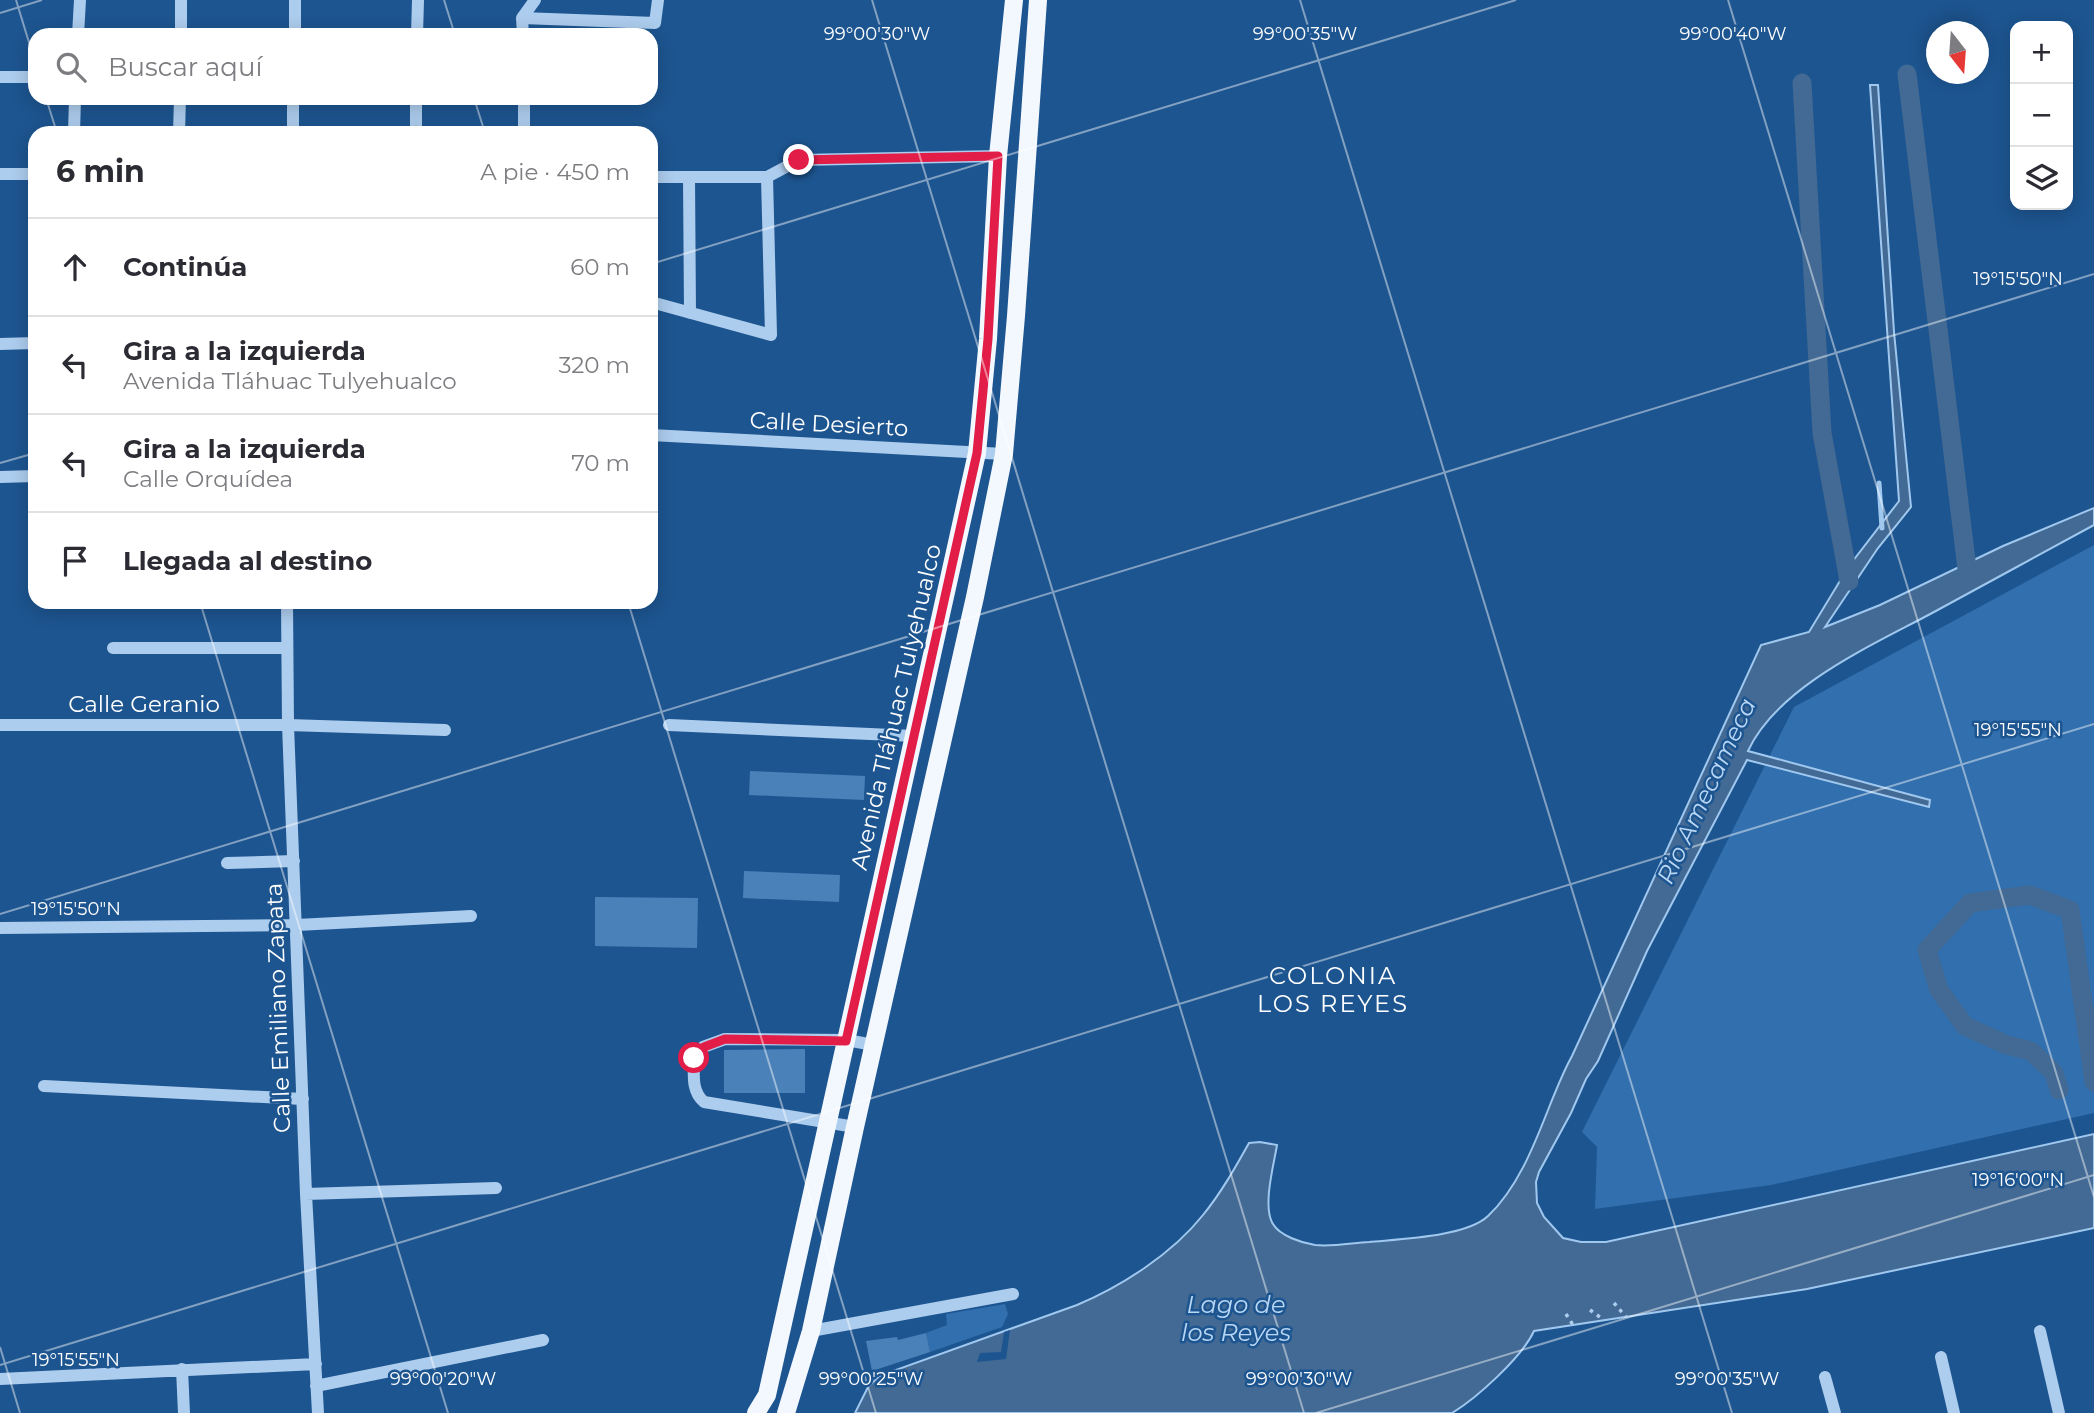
<!DOCTYPE html>
<html lang="es">
<head>
<meta charset="utf-8">
<style>
  :root { --surface:#fff; --page:#f2f2f3; --text:#2b2b33; --muted:#7c7c81; --line:#e1e1e2 }
  body { margin:0; font-family:Montserrat,sans-serif; background:var(--page); color:var(--text) }
  .controls { position:absolute; right:21px; top:21px; display:grid; overflow:hidden; border-radius:14px; box-shadow:0 4px 18px #0003 }
  .controls button { width:63px; height:63px; display:grid; place-items:center; padding:0; border:0; border-bottom:2px solid var(--line); background:var(--surface); color:var(--text); font:35px sans-serif }
  .compass { position:absolute; left:1926px; top:21px; width:63px; height:63px; border-radius:50%; background:var(--surface); box-shadow:0 4px 18px #0003; rotate:163deg }
  .stop { position:absolute; width:21px; height:21px; margin:-16px; border:5px solid #e11d48; border-radius:50%; background:#fff }
  .stop.end { background:#e11d48; border-color:#fff; box-shadow:0 2px 7px #0008 }
  .list { margin:0; padding:0; list-style:none }
  h2 { display:flex; justify-content:space-between; align-items:center; height:91px; margin:0; padding:0 28px; font-size:30px }
  h2 small { font-size:23px; font-weight:400; color:var(--muted) }
  .list li { display:grid; grid-template-columns:46px 1fr auto; gap:21px; align-items:center; box-sizing:border-box; height:98px; padding:0 28px; border-top:2px solid var(--line) }
  .list b { display:block; font-size:26px; white-space:nowrap }
  .list p { margin:0; font-size:23px; white-space:nowrap; color:var(--muted) }
  .list em { font-size:23px; font-style:normal; color:var(--muted) }
  .icon { flex:none; width:38px; height:38px; fill:none; stroke:currentColor; stroke-width:2; stroke-linecap:round; stroke-linejoin:round }
  .map { position:relative; flex:none; width:2094px; height:1413px; overflow:hidden }
  .search { position:absolute; background:var(--surface); box-shadow:0 4px 18px #0003; left:28px; top:28px; width:630px; height:77px; display:flex; align-items:center; gap:18px; box-sizing:border-box; padding:0 24px; border-radius:21px; color:var(--muted); font-size:26px }
  .panel { position:absolute; background:var(--surface); box-shadow:0 4px 18px #0003; left:28px; top:126px; width:630px; height:483px; border-radius:21px }
  .map>svg:first-child { display:block }
  .green { fill:#316fae }
  .water { fill:#426a94; stroke:#a0c8ef; stroke-width:2 }
  .pier { fill:#1d5590 }
  .lines { fill:none; stroke-linecap:round; stroke-linejoin:round }
  .stream { stroke:#a0c8ef; stroke-width:5 }
  .canal { stroke:#426a94; stroke-width:19 }
  .building { fill:#4a81b9 }
  .path { stroke:#adcdee; stroke-width:3.5; stroke-dasharray:3.5 5; stroke-linecap:butt }
  .minor { stroke:#adcdee; stroke-width:12 }
  .major { stroke:#f3f8ff; stroke-width:18 }
  .route { stroke:#e11d48; stroke-width:9 }
  .ticks { fill:none; stroke:#fff; stroke-width:2; stroke-opacity:0.45 }
  .labels { text-anchor:middle; dominant-baseline:central; stroke-width:5; stroke-linejoin:round; paint-order:stroke }
  .street-label { font-size:23px; fill:#fff; stroke:#1d5590 }
  .water-label { font-size:24px; font-style:italic; fill:#b9d7f4; stroke:#1d5590 }
  .neighbourhood-label { font-size:24px; letter-spacing:2px; fill:#fff; stroke:#1d5590 }
  .ticks-label { font-size:18px; text-anchor:middle; fill:#fff; stroke:#1d5590; stroke-width:5; stroke-linejoin:round; paint-order:stroke }
</style>
</head>
<body>
<div class="map">
<svg width="2094" height="1413" viewBox="0 0 2094 1413">
  <rect width="100%" height="100%" fill="#1d5590"/>
  <path class="green" d="M2094,545V1113L1771,1185L1595,1209L1597,1147L1582,1132L1794,707Z
    M1005,1304L1008,1314L1002,1327L930,1352L926,1333L947,1325L946,1314Z"/>
  <path class="water" d="M1870,85H1878L1894,332L1911,507L1878,548L1825,627L1880,605L2003,546L2094,508V525C2041,554 1987,583 1934,612C1873,645 1778,686 1748,751L1930,800L1929,807L1747,760L1647,951L1598,1061L1586,1079L1571,1113L1539,1172L1536,1182L1537,1203L1544,1217L1563,1238L1581,1242H1606L2094,1134V1228L1807,1289L1534,1331C1522,1357 1477,1398 1452,1413H855L868,1387L879,1376L1077,1305C1122,1286 1172,1254 1203,1215C1221,1193 1235,1168 1249,1143L1260,1142L1277,1145C1274,1164 1262,1207 1273,1224C1280,1236 1302,1243 1315,1245C1332,1247 1352,1243 1369,1242C1399,1239 1466,1237 1488,1216C1518,1188 1535,1143 1550,1105C1557,1088 1563,1072 1572,1056L1761,645L1809,632L1849,566L1899,501Z"/>
  <path class="pier" d="M1010,1330L1006,1359L977,1362L980,1353L1001,1352L1004,1332Z"/>
  <g class="lines">
    <path class="stream" d="M1879,483L1882,528"/>
    <path class="canal" d="M1907,74L1968,577
      M1802,83L1822,433L1849,581
      M2059,1090L2054,1073L2031,1051L2007,1045L1965,1026L1939,990L1927,950L1970,903L2030,895L2070,910L2094,1082"/>
  </g>
  <path class="building" d="M750,771L865,776L864,800L749,795Z
    M744,871L840,875L839,902L743,898Z
    M595,897L698,898L697,948L595,946Z
    M805,1049V1093H724V1050Z
    M926,1333L930,1352L872,1371L866,1341L897,1337L898,1340Z"/>
  <g class="lines">
    <path class="path" d="M1614,1303L1626,1317
      M1590,1310L1604,1320
      M1566,1314L1573,1325"/>
    <path class="minor" d="M522,18L655,23L658,0
      M78,35L80,0
      M181,35V0
      M295,35V0
      M417,35L418,0
      M523,35L522,18L535,0
      M0,77H35
      M524,98V133
      M74,133L75,98
      M179,133L180,98
      M293,133V98
      M416,133V98
      M0,174H35
      M651,177H767L799,160L998,156
      M689,177L690,313
      M651,302L771,335L767,177
      M0,344L35,343
      M651,435L1004,454
      M0,477L35,476
      M287,602L288,725L306,1194L318,1413
      M113,648H287
      M0,725H288L445,730
      M669,725L915,736
      M227,863L294,861
      M0,928L297,925L471,916
      M44,1086L303,1099
      M855,1127L704,1102C691,1091 694,1074 694,1058L703,1047L725,1039L846,1040L874,1045
      M306,1194L496,1188
      M811,1331L1013,1294
      M2040,1331L2059,1413
      M1941,1357L1954,1413
      M182,1369L184,1413
      M1825,1377L1835,1413
      M0,1379L316,1364
      M316,1386L543,1340"/>
    <path class="major" d="M756,1413L767,1395L977,453L988,339L998,156L1014,0
      M786,1413L811,1331L855,1127L975,597L1004,454L1016,316L1038,0"/>
  </g>
  <g class="lines">
    <path class="route" d="M694,1058L704,1047L725,1039L846,1041L977,453L988,339L998,156L799,160"/>
  </g>
  <path class="ticks" d="M16,0L35,62M444,0L455,35M872,0L1304,1413M1300,0L1732,1413M1728,0L2094,1197M0,13L42,0M46,98L57,133M474,98L485,133M651,264L1516,0M0,463L35,453M200,602L448,1413M628,602L876,1413M0,914L2094,274M0,1347L20,1413M0,1365L2094,724M1316,1413L2094,1175"/>
  <g class="labels">
    <g class="street-label">
      <text transform="translate(829 424) rotate(3)">Calle Desierto</text>
      <text x="144" y="704">Calle Geranio</text>
      <text transform="translate(896 707) rotate(-77)">Avenida Tláhuac Tulyehualco</text>
      <text transform="translate(278 1008) rotate(-92)">Calle Emiliano Zapata</text>
    </g>
    <g class="water-label">
      <text transform="translate(1706 791) rotate(-65)">Rio Amecameca</text>
      <text x="1236" y="1304">Lago de<tspan x="1236" dy="28">los Reyes</tspan></text>
    </g>
    <g class="neighbourhood-label">
      <text x="1333" y="975">COLONIA<tspan x="1333" dy="28">LOS REYES</tspan></text>
    </g>
  </g>
  <g class="ticks-label">
    <text x="877" y="40">99°00'30"W</text>
    <text x="1305" y="40">99°00'35"W</text>
    <text x="1733" y="40">99°00'40"W</text>
    <text x="2018" y="285">19°15'50"N</text>
    <text x="2018" y="736">19°15'55"N</text>
    <text x="76" y="915">19°15'50"N</text>
    <text x="2018" y="1186">19°16'00"N</text>
    <text x="76" y="1366">19°15'55"N</text>
    <text x="443" y="1385">99°00'20"W</text>
    <text x="871" y="1385">99°00'25"W</text>
    <text x="1299" y="1385">99°00'30"W</text>
    <text x="1727" y="1385">99°00'35"W</text>
  </g>
</svg>
<div class="controls">
<button>+</button>
<button>−</button>
<button><svg class="icon" aria-label="layers" viewBox="0 0 24 24"><path d="M12 4l9 5-9 5-9-5zM3 14l9 5 9-5"/></svg></button>
</div>
<svg class="compass" viewBox="-18 -18 36 36"><path d="M0-13l5 13h-10z" fill="#e53935"/><path d="M0 13l5-13h-10z" fill="#7c7c81"/></svg>
<div class="stop" style="left:694px;top:1058px"></div>
<div class="stop end" style="left:799px;top:160px"></div>
<div class="search"><svg class="icon" aria-label="search" viewBox="0 0 24 24"><circle cx="10" cy="10" r="6"/><path d="M15 15l6 6"/></svg>Buscar aquí</div>
<section class="panel">
<h2>6 min<small>A pie · 450 m</small></h2>
<ul class="list">
<li><svg class="icon" aria-label="ahead" viewBox="0 0 24 24"><path d="M12 20V5M6 11l6-6 6 6"/></svg><div><b>Continúa</b></div><em>60 m</em></li>
<li><svg class="icon" aria-label="left" viewBox="0 0 24 24"><path d="M17 20v-9H6M10 6l-5 5 5 5"/></svg><div><b>Gira a la izquierda</b><p>Avenida Tláhuac Tulyehualco</p></div><em>320 m</em></li>
<li><svg class="icon" aria-label="left" viewBox="0 0 24 24"><path d="M17 20v-9H6M10 6l-5 5 5 5"/></svg><div><b>Gira a la izquierda</b><p>Calle Orquídea</p></div><em>70 m</em></li>
<li><svg class="icon" aria-label="arrive" viewBox="0 0 24 24"><path d="M6 21V4h12l-3 4 3 4H6"/></svg><div><b>Llegada al destino</b></div></li>
</ul>
</section>
</div>
</body>
</html>
